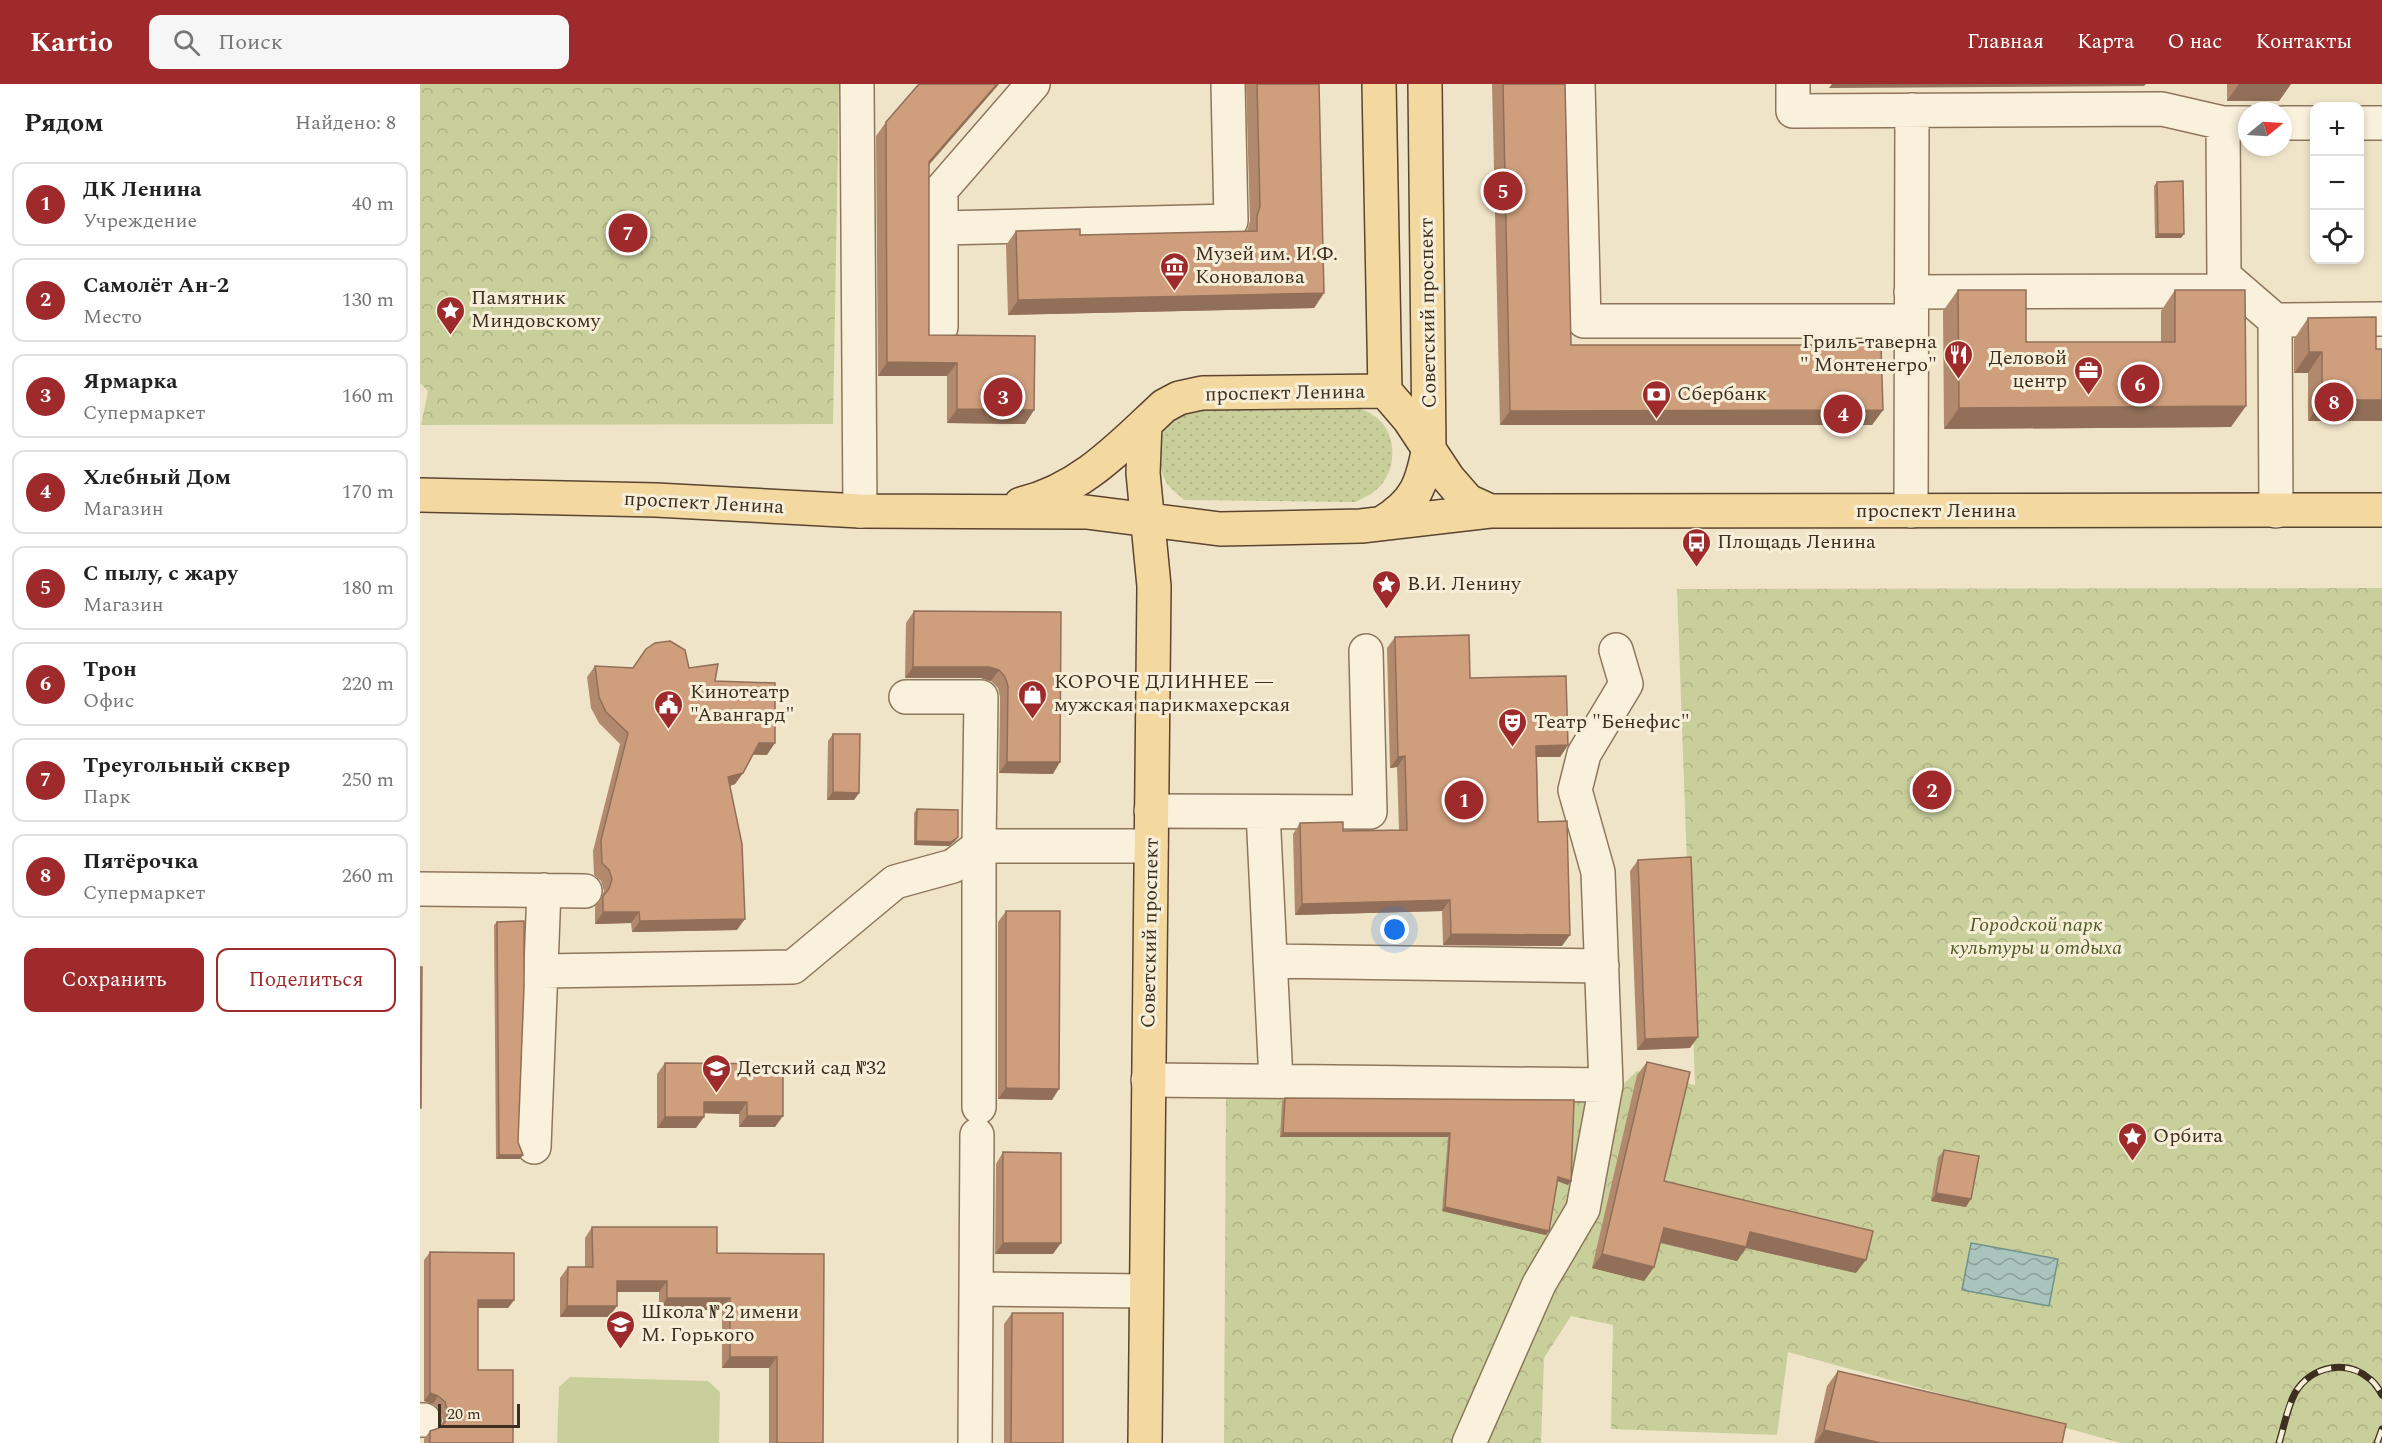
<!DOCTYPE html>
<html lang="ru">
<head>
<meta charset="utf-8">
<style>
  :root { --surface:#fff; --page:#f6f6f6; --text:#222; --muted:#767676; --line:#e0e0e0; --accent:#9e2a2b }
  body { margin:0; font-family:Spectral,serif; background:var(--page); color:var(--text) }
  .controls { position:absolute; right:18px; top:18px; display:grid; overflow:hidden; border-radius:12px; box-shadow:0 3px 9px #0003 }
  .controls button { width:54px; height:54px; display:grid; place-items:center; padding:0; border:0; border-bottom:2px solid var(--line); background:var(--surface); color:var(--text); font:30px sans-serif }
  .compass { position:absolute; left:1818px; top:18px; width:54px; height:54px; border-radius:50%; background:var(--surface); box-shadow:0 3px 9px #0003; rotate:72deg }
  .scale { position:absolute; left:18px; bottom:15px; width:82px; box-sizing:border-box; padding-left:6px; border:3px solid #3d2e20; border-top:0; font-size:16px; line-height:21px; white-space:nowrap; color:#3d2e20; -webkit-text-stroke:4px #f7eed8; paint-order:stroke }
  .you { position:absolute; left:975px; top:846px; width:21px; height:21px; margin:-15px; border:4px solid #fff; border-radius:50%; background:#1a73e8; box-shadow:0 0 0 9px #1a73e833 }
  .badge { display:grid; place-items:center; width:39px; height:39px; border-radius:50%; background:var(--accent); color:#fff; font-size:20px; font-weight:700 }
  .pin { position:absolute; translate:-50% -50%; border:3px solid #fff; box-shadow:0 2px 6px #0006 }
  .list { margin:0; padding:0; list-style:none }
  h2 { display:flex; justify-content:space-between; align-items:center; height:78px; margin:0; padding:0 24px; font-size:26px }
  h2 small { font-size:20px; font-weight:400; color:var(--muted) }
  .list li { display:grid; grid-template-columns:39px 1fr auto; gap:18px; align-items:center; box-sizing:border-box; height:84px; margin:0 12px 12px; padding:0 12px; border:2px solid var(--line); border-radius:12px }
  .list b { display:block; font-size:22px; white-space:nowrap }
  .list p { margin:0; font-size:20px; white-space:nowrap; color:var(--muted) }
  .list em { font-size:20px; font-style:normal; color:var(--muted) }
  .actions { display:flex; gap:12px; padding:18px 24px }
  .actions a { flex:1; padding:14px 0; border:2px solid var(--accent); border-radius:12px; text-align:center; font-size:21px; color:var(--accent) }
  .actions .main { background:var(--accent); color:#fff }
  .icon { flex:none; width:33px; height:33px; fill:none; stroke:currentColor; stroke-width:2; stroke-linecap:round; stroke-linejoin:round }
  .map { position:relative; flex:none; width:1962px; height:1359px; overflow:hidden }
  header { display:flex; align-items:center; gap:36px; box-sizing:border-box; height:84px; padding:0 30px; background:var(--accent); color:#fff }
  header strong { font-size:28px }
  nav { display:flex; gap:33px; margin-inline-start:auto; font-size:21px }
  .search { width:420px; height:54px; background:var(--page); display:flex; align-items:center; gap:15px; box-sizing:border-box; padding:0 21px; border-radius:12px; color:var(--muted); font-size:22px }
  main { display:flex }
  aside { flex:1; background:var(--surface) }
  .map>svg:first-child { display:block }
  .grass { fill:url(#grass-dots) }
  .park { fill:url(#park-crowns) }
  .pitch { fill:#c9cf9b }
  .water { fill:url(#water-waves); stroke:#6f938a; stroke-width:1.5 }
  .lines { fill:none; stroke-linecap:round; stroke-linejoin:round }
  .minor-casing { stroke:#8d765c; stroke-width:36 }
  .major-casing { stroke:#5b4430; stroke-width:36 }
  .minor { stroke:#faf1dc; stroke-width:33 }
  .major { stroke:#f3d9a0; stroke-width:33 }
  .rail-casing { stroke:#3d2e20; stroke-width:7 }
  .rail { stroke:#f7eed8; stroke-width:4.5; stroke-dasharray:14; stroke-linecap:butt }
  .wall { fill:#b2896c }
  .shaded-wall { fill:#916f58 }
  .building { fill:#cf9f7d; stroke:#916f58; stroke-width:1.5 }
  .labels { text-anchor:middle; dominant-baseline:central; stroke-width:6; stroke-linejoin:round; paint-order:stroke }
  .poi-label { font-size:20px; fill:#3d2e20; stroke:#f7eed8; text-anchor:start }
  .street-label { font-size:20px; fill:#3d2e20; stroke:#f7eed8 }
  .park-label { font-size:20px; font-style:italic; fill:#4d5a26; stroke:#f7eed8 }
</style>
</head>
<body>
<header>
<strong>Kartio</strong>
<div class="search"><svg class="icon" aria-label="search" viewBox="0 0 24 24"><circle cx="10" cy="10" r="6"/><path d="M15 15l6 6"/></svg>Поиск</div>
<nav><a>Главная</a><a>Карта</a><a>О нас</a><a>Контакты</a></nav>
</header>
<main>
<aside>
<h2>Рядом<small>Найдено: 8</small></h2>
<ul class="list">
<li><span class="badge">1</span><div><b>ДК Ленина</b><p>Учреждение</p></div><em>40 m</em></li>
<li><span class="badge">2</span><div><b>Самолёт Ан-2</b><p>Место</p></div><em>130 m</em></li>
<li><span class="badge">3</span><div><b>Ярмарка</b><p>Супермаркет</p></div><em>160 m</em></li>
<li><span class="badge">4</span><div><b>Хлебный Дом</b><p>Магазин</p></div><em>170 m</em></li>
<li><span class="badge">5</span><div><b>С пылу, с жару</b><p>Магазин</p></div><em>180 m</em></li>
<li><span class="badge">6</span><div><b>Трон</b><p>Офис</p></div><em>220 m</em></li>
<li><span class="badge">7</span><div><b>Треугольный сквер</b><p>Парк</p></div><em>250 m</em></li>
<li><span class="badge">8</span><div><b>Пятёрочка</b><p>Супермаркет</p></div><em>260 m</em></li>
</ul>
<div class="actions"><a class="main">Сохранить</a><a>Поделиться</a></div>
</aside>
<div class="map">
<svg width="1962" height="1359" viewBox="0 0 1962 1359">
  <defs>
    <pattern id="grass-dots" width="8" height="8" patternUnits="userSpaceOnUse" patternTransform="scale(1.5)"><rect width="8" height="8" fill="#c9cf9b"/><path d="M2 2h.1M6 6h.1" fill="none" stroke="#aeb285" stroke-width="1.8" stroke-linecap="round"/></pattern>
    <pattern id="park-crowns" width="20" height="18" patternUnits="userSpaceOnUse" patternTransform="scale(1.5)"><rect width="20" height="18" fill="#c9cf9b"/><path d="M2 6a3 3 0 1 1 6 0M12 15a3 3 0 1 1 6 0" fill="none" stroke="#aeb285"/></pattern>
    <pattern id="water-waves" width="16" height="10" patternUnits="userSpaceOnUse" patternTransform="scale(1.5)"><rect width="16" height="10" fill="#a9c4bc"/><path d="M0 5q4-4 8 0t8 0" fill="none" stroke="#8ba098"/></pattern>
  </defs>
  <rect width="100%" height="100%" fill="#f0e4c8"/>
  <path class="grass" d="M929,321C939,324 949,327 958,335C978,352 977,389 956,406C951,411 942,414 936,418L764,416C758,410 749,404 745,396C734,375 737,347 756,332C762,328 771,326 778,324Z"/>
  <path class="park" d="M0,0H419L413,340L1,341L8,307L0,299Z
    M1962,504V1359H1701L1368,1268L1357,1351L1191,1345L1193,1241L1151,1232L1124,1274L1121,1359H804L806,1010L1192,1011L1217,987L1275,1001L1257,505Z"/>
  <path class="pitch" d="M150,1293L288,1297L300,1308L299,1359H137L139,1303Z"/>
  <path class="water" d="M1551,1159L1638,1175L1629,1222L1542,1206Z"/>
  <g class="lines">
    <defs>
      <path id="minor" d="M437,0L440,427
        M1158,0L1164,237H1491
        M1373,0V27L1742,25L1803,39
        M1827,39H1803L1804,192L1855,236L1962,235
        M1863,39H1894
        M1940,39H1962
        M521,144L811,137L808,0
        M1491,208L1799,207
        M1855,236L1856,427
        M521,243V106L613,0
        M1491,427L1492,26
        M486,613H561L559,762H731
        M731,727L950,728L946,567
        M843,728L856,997
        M559,762V1023
        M0,805L165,807
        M850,877L1182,882
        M122,887L373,883L475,798L533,782L559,762
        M728,996L1186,1001
        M114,1063L124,806
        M556,1205L726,1207
        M0,1336H4
        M555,1359L557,1051
        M1049,1359L1119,1200L1163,1125L1186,1001L1178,788L1155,706L1164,670L1206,600L1196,566"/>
      <path id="major" d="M959,0L965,307
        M965,307L989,335L1028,394L1048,417L1070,427
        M725,340L723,389L734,502L725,1359
        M0,411L236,416L440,427L666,428L800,445L941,442L1070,427L1962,426
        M601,420C661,406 701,362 744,322L759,314L782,309L965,307
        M962,439C996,419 1002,400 1009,363L1005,0"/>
    </defs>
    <use href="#minor" class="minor-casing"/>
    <use href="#major" class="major-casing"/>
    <use href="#minor" class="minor"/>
    <use href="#major" class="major"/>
    <defs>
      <path id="rail" d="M1859,1359C1864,1343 1867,1324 1875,1309C1891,1282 1927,1274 1951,1296C1956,1300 1959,1306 1962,1311
        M1957,1359L1962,1345"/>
    </defs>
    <use href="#rail" class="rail-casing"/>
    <use href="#rail" class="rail"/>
  </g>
  <path class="wall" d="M499,0H579L509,81V251L614,326L605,340L527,339V292H458L456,52L466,38Z
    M826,0H899L904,209L894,224L588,231L586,161L596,147L660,151L827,147L830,137Z
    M1072,0H1145L1151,261L1463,326L1452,341H1080Z
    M1807,0H1871L1859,17H1807Z
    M1737,98L1764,150L1761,154H1735L1734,102Z
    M1538,206L1606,258H1741V227L1755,206L1811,343L1524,345L1523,227Z
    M1888,234L1956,265L1888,337V289H1874V255Z
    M494,527L641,528L633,690L579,689L580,613L578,604L571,597L561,594H485L486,539Z
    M975,553L1050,594L1148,661L1140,673H1117L1118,738L1142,862L1023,861L1022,827L875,831L873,750L880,739L923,747L979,746L977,683L970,684L967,564Z
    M175,582L213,584H269L295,597L347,671H333L323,689L315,700L310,702L317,846L212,848L211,839L175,840V823L182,812L184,807L181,797L174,791L173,767L200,660L179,639L171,624L167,593Z
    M413,650L439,709L434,716H407L408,657Z
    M497,725L538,753L535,757L529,762L494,761V729Z
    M1218,776L1270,964L1217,966L1210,787Z
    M586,827L632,1016L578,1015V838Z
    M77,838L98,1058L100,1075H76L74,841Z
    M1227,978L1244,1097L1436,1189L1326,1164L1317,1177L1240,1159L1234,1183L1224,1197L1172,1184L1217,991Z
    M245,979L363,980L355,1043H319V1030L284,1029L276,1044H237V990Z
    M865,1014L1154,1016L1148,1101L1137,1097L1126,1151L1022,1127L1028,1053H860L862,1018Z
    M1524,1066L1546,1123L1511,1117L1518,1074Z
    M583,1068L633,1170H575L576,1080Z
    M172,1143L297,1169L404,1170L403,1359H349V1284H302V1226H239V1208H197L189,1233H140V1194L148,1183H165V1154Z
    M10,1168L94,1216L88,1224H58V1286L93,1359H4V1355L10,1347L19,1344L21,1342L23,1337L20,1326L13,1320L4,1317V1176Z
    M592,1229L643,1359H584V1240Z
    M1418,1287L1642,1359H1394L1407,1302Z"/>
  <path class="shaded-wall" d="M577,0H579L499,92L509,78Z
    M1412,0H1726L1724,2L1409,4Z
    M1819,0H1871L1859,17H1807Z
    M1738,150H1764L1761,154H1735Z
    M904,209L894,224L588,231L598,216Z
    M1889,268H1902L1888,289H1874Z
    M467,278L537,279L527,292H458Z
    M1902,316H1962V337H1888Z
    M1826,322L1811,343L1524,345L1539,324Z
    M537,325L614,326L605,340L527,339Z
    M1463,326L1452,341H1080L1090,327Z
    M493,583H569L579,586L571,597L561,594H485Z
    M339,659H355L347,671L331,670Z
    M1148,661L1140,673H1109L1116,662Z
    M985,672L977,683L970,684L978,673Z
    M587,678H640L633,690L579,689Z
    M323,689L315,700L300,705L308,693Z
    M413,708L439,709L434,716H407Z
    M538,753L535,757L529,762L494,761L496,757Z
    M1030,816L1022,827L875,831L882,820Z
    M183,828H219L211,839L175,840Z
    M325,835L317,846L212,848L220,837Z
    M1031,850L1150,851L1142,862L1023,861Z
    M1278,953L1270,964L1217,966L1225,955Z
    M586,1004L639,1005L632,1016L578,1015Z
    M284,1018H327L319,1030L276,1029Z
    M327,1032H363L355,1043H319Z
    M245,1033H284L276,1044H237Z
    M863,1049H1030L1028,1053H860Z
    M79,1071H103L100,1075H76Z
    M1138,1093L1151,1097L1148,1101L1135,1096Z
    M1516,1109L1551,1115L1546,1123L1511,1117Z
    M1025,1123L1129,1147L1126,1151L1022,1127Z
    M1244,1144L1330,1148L1446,1176L1436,1189L1326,1164L1317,1177L1234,1157Z
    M583,1159H641L633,1170H575Z
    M1182,1170L1234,1183L1224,1197L1172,1184Z
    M197,1197H247L239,1208H189Z
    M247,1214H310L302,1226H239Z
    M58,1216H94L88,1224H53Z
    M147,1222H197L189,1233H140Z
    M310,1273H357L349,1284H302Z
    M10,1309L18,1312L13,1320L4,1317Z
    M1404,1346L1461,1359H1395Z"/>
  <path class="building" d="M499,0H577L509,78V251L615,252L614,326L537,325V279L467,278L466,38Z
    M837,0H899L904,209L598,216L596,147L660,145V151L837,147V132L840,122Z
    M1083,0H1145L1151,261H1461L1463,326L1090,327Z
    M1763,97L1764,150H1738L1737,98Z
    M1538,206H1606V258H1755V206H1825L1826,322L1539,324Z
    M1956,233V265H1962V316H1902V268H1889L1888,234Z
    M494,527L641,528L640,678H587L588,602L585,593L579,586L569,583H493Z
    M1049,551L1050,594L1146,592L1148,661L1116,662L1118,738L1147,737L1150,851L1031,850L1030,816L882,820L880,739L923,738V747L987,746L985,672L978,673L975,553Z
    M250,557L265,566L269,584L298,580L295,597L355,599V659H339L323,689L308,693L322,760L325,835L220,837L219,828H183V812L189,805L192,795L189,786L182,779L181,756L208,649L186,628L179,613L175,582L213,584L226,565L235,559Z
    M413,650H440L439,709L413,708Z
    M497,725L538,726V753L531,758L496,757Z
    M1271,773L1278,953L1225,955L1218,776Z
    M586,827H640L639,1005L586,1004Z
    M104,837V903L98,1058L103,1071H79L77,838Z
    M0,883H2L1,1024H0Z
    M1227,978L1270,988L1244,1097L1453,1147L1446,1176L1330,1148L1326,1163L1244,1144L1234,1183L1182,1170Z
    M245,979L363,980V1032H327V1018H284V1033H245Z
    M865,1014L1154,1016L1151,1097L1138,1093L1129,1147L1025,1123L1030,1049H863Z
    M1524,1066L1559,1072L1551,1115L1516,1109Z
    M583,1068L641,1069V1159H583Z
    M172,1143H297V1169L404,1170L403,1359H357V1273H310V1214H247V1197H197V1222H147L148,1183H173Z
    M10,1168L94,1169V1216H58V1286H93V1359H10V1347L19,1344L25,1338L28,1329L25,1318L18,1312L10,1309Z
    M592,1229H643V1359H591Z
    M1418,1287L1646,1340L1642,1359H1461L1404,1346Z"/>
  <defs>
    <symbol id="museum-pin" viewBox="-11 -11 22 30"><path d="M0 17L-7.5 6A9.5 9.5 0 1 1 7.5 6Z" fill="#9e2a2b" stroke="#f7eed8"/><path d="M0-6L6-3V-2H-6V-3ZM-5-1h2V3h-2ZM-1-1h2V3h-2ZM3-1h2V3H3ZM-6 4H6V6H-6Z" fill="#fff"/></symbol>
    <symbol id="sight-pin" viewBox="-11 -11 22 30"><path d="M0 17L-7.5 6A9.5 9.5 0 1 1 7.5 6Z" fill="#9e2a2b" stroke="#f7eed8"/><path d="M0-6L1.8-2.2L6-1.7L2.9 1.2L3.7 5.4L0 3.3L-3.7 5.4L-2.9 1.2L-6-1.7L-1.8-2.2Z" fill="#fff"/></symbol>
    <symbol id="restaurant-pin" viewBox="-11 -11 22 30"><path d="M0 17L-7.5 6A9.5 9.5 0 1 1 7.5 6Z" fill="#9e2a2b" stroke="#f7eed8"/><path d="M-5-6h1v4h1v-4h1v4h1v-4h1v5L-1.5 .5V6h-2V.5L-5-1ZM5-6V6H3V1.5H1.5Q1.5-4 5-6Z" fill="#fff"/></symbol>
    <symbol id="office-pin" viewBox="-11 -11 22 30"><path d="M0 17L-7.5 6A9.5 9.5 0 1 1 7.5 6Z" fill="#9e2a2b" stroke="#f7eed8"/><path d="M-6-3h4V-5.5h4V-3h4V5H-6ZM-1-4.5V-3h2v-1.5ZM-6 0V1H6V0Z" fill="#fff"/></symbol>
    <symbol id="bank-pin" viewBox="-11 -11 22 30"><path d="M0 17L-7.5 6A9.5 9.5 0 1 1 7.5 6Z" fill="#9e2a2b" stroke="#f7eed8"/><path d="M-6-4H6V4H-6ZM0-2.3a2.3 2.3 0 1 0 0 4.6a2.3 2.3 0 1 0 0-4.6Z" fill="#fff"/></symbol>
    <symbol id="bus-pin" viewBox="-11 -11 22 30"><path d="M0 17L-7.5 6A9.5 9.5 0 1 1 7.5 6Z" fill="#9e2a2b" stroke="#f7eed8"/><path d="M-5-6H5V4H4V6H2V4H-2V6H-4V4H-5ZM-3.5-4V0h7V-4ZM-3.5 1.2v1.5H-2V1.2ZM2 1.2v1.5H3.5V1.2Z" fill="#fff"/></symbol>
    <symbol id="shop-pin" viewBox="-11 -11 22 30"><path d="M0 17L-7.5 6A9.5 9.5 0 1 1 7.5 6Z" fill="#9e2a2b" stroke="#f7eed8"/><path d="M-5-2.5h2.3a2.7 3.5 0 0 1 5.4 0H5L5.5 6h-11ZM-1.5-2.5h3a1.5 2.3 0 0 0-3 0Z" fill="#fff"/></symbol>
    <symbol id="civic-pin" viewBox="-11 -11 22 30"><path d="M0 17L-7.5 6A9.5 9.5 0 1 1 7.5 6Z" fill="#9e2a2b" stroke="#f7eed8"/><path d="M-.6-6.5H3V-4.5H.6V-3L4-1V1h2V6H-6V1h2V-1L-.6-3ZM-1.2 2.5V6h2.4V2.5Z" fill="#fff"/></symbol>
    <symbol id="theatre-pin" viewBox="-11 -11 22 30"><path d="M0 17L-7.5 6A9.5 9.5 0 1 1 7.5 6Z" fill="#9e2a2b" stroke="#f7eed8"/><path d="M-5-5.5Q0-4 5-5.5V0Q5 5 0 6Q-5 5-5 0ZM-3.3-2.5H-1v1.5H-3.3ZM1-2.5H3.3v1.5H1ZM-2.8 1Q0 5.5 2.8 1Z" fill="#fff"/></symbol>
    <symbol id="school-pin" viewBox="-11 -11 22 30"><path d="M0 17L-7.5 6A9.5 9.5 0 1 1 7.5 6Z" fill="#9e2a2b" stroke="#f7eed8"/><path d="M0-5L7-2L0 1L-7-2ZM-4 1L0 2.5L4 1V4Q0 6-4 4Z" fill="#fff"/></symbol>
  </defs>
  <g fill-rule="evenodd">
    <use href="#museum-pin" x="738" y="166" width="33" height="45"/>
    <use href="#sight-pin" x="14" y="210" width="33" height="45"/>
    <use href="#restaurant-pin" x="1522" y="254" width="33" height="45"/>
    <use href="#office-pin" x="1652" y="270" width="33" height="45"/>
    <use href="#bank-pin" x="1220" y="294" width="33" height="45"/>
    <use href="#bus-pin" x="1260" y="442" width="33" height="45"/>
    <use href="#sight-pin" x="950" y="484" width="33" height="45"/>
    <use href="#shop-pin" x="596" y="594" width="33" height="45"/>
    <use href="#civic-pin" x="232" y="604" width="33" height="45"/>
    <use href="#theatre-pin" x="1076" y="622" width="33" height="45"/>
    <use href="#school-pin" x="280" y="968" width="33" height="45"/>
    <use href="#sight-pin" x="1696" y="1036" width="33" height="45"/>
    <use href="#school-pin" x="184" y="1224" width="33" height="45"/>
  </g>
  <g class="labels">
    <g class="poi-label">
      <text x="775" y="170">Музей им. И.Ф.<tspan x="775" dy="23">Коновалова</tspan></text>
      <text x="51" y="214">Памятник<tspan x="51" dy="23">Миндовскому</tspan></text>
      <text x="1517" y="258" text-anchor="end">Гриль-таверна<tspan x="1517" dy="23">" Монтенегро"</tspan></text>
      <text x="1647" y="274" text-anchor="end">Деловой<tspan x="1647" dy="23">центр</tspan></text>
      <text x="1257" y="310">Сбербанк</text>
      <text x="1297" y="458">Площадь Ленина</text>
      <text x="987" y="500">В.И. Ленину</text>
      <text x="634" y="598">КОРОЧЕ ДЛИННЕЕ —<tspan x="634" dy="23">мужская парикмахерская</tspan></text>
      <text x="270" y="608">Кинотеатр<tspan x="270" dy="23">"Авангард"</tspan></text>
      <text x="1114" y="638">Театр "Бенефис"</text>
      <text x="317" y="984">Детский сад №32</text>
      <text x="1733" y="1052">Орбита</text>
      <text x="221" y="1228">Школа № 2 имени<tspan x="221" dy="23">М. Горького</tspan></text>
    </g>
    <g class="street-label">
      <text transform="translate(1008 229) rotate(-91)">Советский проспект</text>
      <text transform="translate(865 309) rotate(-1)">проспект Ленина</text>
      <text transform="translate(284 419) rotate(3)">проспект Ленина</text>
      <text x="1516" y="427">проспект Ленина</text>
      <text transform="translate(730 849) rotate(-89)">Советский проспект</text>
    </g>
    <g class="park-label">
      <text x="1616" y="841">Городской парк<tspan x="1616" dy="23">культуры и отдыха</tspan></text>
    </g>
  </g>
</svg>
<div class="controls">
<button>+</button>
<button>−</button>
<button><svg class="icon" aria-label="locate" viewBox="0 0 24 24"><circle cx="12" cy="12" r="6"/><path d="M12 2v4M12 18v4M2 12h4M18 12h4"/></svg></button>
</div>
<svg class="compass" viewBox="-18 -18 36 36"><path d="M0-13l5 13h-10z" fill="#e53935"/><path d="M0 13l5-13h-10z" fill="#767676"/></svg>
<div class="scale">20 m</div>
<div class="you"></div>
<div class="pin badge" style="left:1044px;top:716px">1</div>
<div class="pin badge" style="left:1512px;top:706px">2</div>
<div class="pin badge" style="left:583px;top:313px">3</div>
<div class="pin badge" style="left:1423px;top:330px">4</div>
<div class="pin badge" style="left:1083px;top:107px">5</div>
<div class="pin badge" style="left:1720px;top:300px">6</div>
<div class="pin badge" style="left:208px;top:149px">7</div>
<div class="pin badge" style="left:1914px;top:318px">8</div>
</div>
</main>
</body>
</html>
